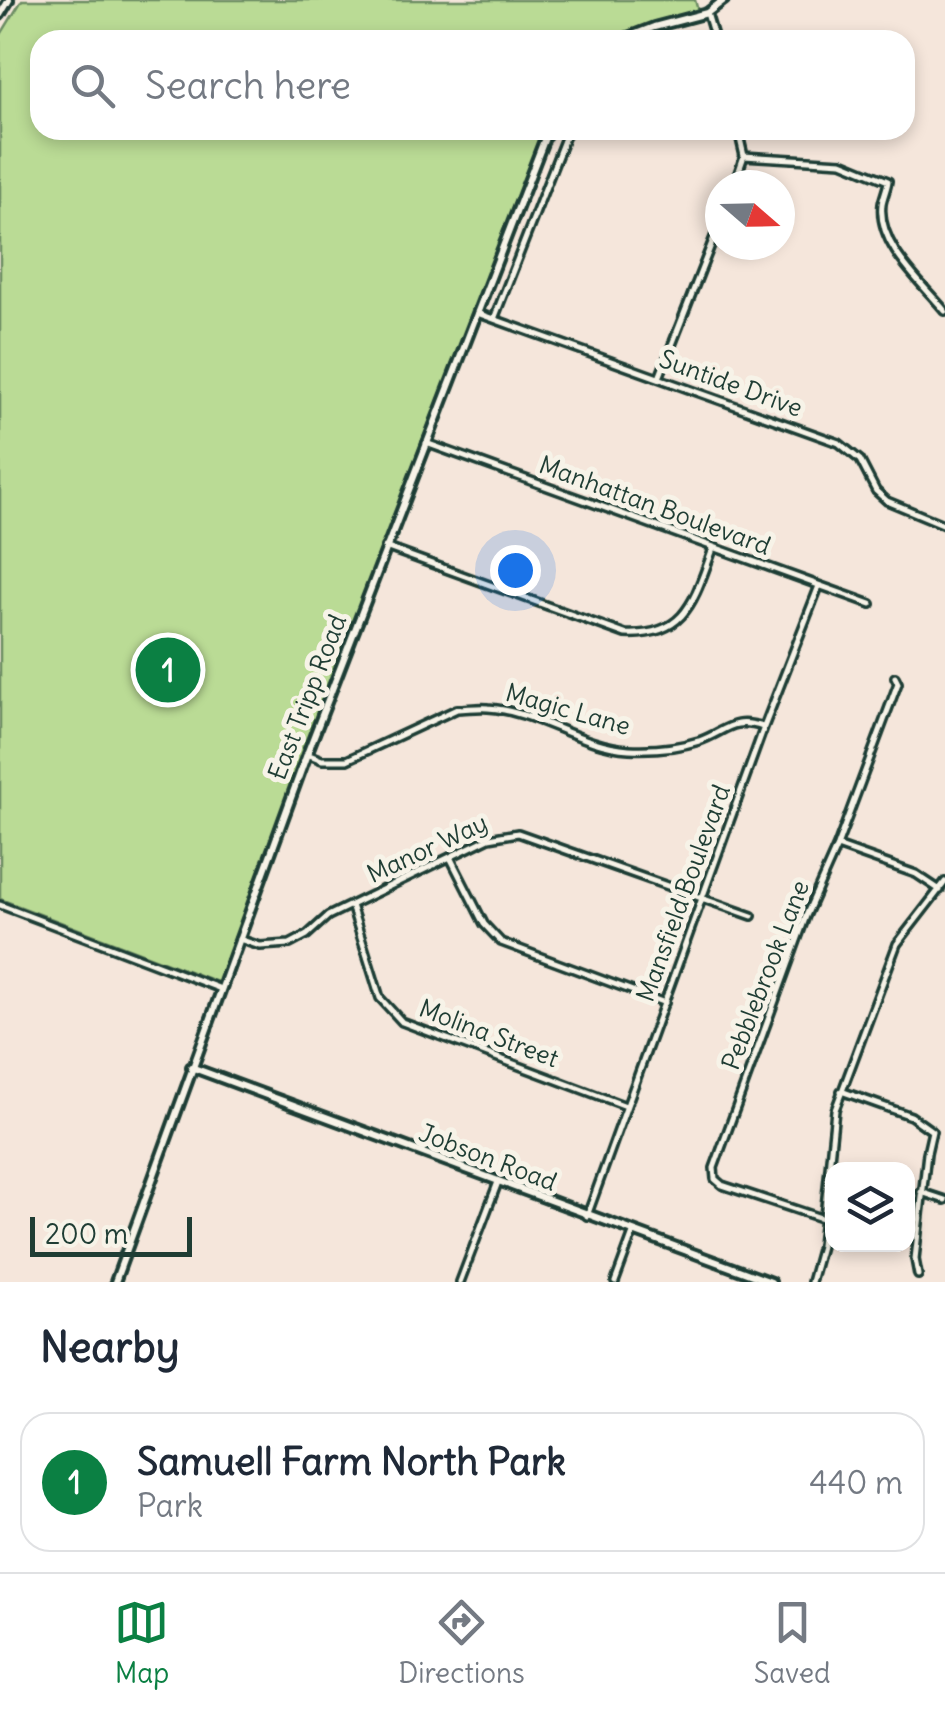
<!DOCTYPE html>
<html lang="en">
<head>
<meta charset="utf-8">
<style>
  :root { --surface:#fff; --page:#f2f2f3; --text:#1f2937; --muted:#747a83; --line:#e0e1e3; --accent:#0b8043 }
  body { margin:0; font-family:Delius,sans-serif; background:var(--page); color:var(--text) }
  .controls { position:absolute; right:30px; bottom:30px; display:grid; overflow:hidden; border-radius:20px; box-shadow:0 5px 15px #0003 }
  .controls button { width:90px; height:90px; display:grid; place-items:center; padding:0; border:0; border-bottom:2px solid var(--line); background:var(--surface); color:var(--text); font:50px sans-serif }
  .compass { position:absolute; left:705px; top:170px; width:90px; height:90px; border-radius:50%; background:var(--surface); box-shadow:0 5px 15px #0003; rotate:110deg }
  .scale { position:absolute; left:30px; bottom:25px; width:162px; box-sizing:border-box; padding-left:10px; border:5px solid #1f3d34; border-top:0; font-size:28px; line-height:35px; white-space:nowrap; color:#1f3d34; -webkit-text-stroke:8px #f7f3e8; paint-order:stroke }
  .you { position:absolute; left:515px; top:570px; width:35px; height:35px; margin:-25px; border:8px solid #fff; border-radius:50%; background:#1a73e8; box-shadow:0 0 0 15px #1a73e833 }
  .badge { display:grid; place-items:center; width:65px; height:65px; border-radius:50%; background:var(--accent); color:#fff; font-size:32px; font-weight:700 }
  .pin { position:absolute; translate:-50% -50%; border:5px solid #fff; box-shadow:0 2px 10px #0006 }
  .list { margin:0; padding:0; list-style:none }
  h2 { display:flex; justify-content:space-between; align-items:center; height:130px; margin:0; padding:0 40px; font-size:42px }
  h2 small { font-size:32px; font-weight:400; color:var(--muted) }
  .list li { display:grid; grid-template-columns:65px 1fr auto; gap:30px; align-items:center; box-sizing:border-box; height:140px; margin:0 20px 20px; padding:0 20px; border:2px solid var(--line); border-radius:30px }
  .list b { display:block; font-size:38px; white-space:nowrap }
  .list p { margin:0; font-size:32px; white-space:nowrap; color:var(--muted) }
  .list em { font-size:32px; font-style:normal; color:var(--muted) }
  .icon { flex:none; width:55px; height:55px; fill:none; stroke:currentColor; stroke-width:2; stroke-linecap:round; stroke-linejoin:round }
  .map { position:relative; flex:none; width:945px; height:1282px; overflow:hidden }
  .search { position:absolute; background:var(--surface); box-shadow:0 5px 15px #0003; left:30px; right:30px; top:30px; height:110px; display:flex; align-items:center; gap:25px; box-sizing:border-box; padding:0 35px; border-radius:30px; color:var(--muted); font-size:38px }
  .sheet { height:290px; background:var(--surface) }
  nav { display:flex; justify-content:space-around; align-items:center; box-sizing:border-box; height:140px; border-top:2px solid var(--line); background:var(--surface); font-size:28px; color:var(--muted) }
  nav a { display:grid; justify-items:center; gap:5px }
  nav .on { color:var(--accent) }
  .map>svg:first-child { display:block }
  .park { fill:#badb95; stroke:#6c8c64; stroke-width:2.5 }
  .lines { fill:none; stroke-linecap:round; stroke-linejoin:round }
  .street-casing { stroke:#1f3d34; stroke-width:12 }
  .secondary-casing { stroke:#1f3d34; stroke-width:14 }
  .street { stroke:#f7f3e8; stroke-width:5 }
  .secondary { stroke:#f7f3e8; stroke-width:6 }
  .labels { text-anchor:middle; dominant-baseline:central; stroke-width:10; stroke-linejoin:round; paint-order:stroke }
  .street-label { font-size:25px; fill:#1f3d34; stroke:#f7f3e8 }
</style>
</head>
<body>
<div class="map">
<svg width="945" height="1282" viewBox="0 0 945 1282">
  <rect width="100%" height="100%" fill="#f5e6db"/>
  <filter id="ink" filterUnits="userSpaceOnUse"><feTurbulence type="fractalNoise" baseFrequency=".01" numOctaves="2"/><feDisplacementMap in="SourceGraphic" scale="20" xChannelSelector="R" yChannelSelector="G"/><feConvolveMatrix kernelMatrix="1 2 1 2 8 2 1 2 1" color-interpolation-filters="sRGB"/></filter>
  <g filter="url(#ink)">
    <path class="park" d="M22,0H695L698,11L604,40H40V130H544L422,441L220,983L0,899V36Z"/>
    <g class="lines">
      <defs>
        <path id="street" d="M707,13L715,40
          M744,156L842,162L888,181C887,189 883,197 882,204C877,245 922,283 945,311
          M734,185L744,156L738,130
          M477,313L839,443L860,460L876,491L887,501L945,525
          M494,319L568,130
          M659,378L720,222
          M426,443L871,604
          M385,547L625,634C687,637 694,599 713,549
          M307,754L322,760H347L457,709C467,709 478,707 488,708C537,711 580,746 629,749C652,750 677,748 699,741C727,731 731,717 763,727
          M837,846L916,874L940,890
          M450,857L484,924L501,942L665,1003
          M0,905L221,989
          M351,905L380,998L402,1022L626,1106
          M239,939L260,946L290,944L307,935L328,916L450,857L489,838L518,833L752,916
          M841,1091L911,1116L932,1131L927,1153L915,1259L918,1275
          M921,1192L945,1200
          M587,1216L764,727L819,586
          M824,1219L722,1185L715,1179L714,1168L806,916L837,846L898,683L895,677
          M460,1282L498,1182
          M615,1282L633,1233
          M811,1282L821,1246L835,1110L897,944L945,882"/>
        <path id="secondary" d="M0,15L9,0
          M620,40L654,27L707,13L724,0
          M191,1067L771,1282
          M115,1282L307,754L548,130"/>
      </defs>
      <use href="#street" class="street-casing"/>
      <use href="#secondary" class="secondary-casing"/>
      <use href="#street" class="street"/>
      <use href="#secondary" class="secondary"/>
    </g>
  </g>
  <g class="labels">
    <g class="street-label">
      <text transform="translate(731 383) rotate(20)">Suntide Drive</text>
      <text transform="translate(655 505) rotate(20)">Manhattan Boulevard</text>
      <text transform="translate(307 697) rotate(-69)">East Tripp Road</text>
      <text transform="translate(568 709) rotate(16)">Magic Lane</text>
      <text transform="translate(427 848) rotate(-25)">Manor Way</text>
      <text transform="translate(683 893) rotate(-70)">Mansfield Boulevard</text>
      <text transform="translate(765 975) rotate(-69)">Pebblebrook Lane</text>
      <text transform="translate(489 1033) rotate(21)">Molina Street</text>
      <text transform="translate(488 1157) rotate(21)">Jobson Road</text>
    </g>
  </g>
</svg>
<div class="controls">
<button><svg class="icon" aria-label="layers" viewBox="0 0 24 24"><path d="M12 4l9 5-9 5-9-5zM3 14l9 5 9-5"/></svg></button>
</div>
<svg class="compass" viewBox="-18 -18 36 36"><path d="M0-13l5 13h-10z" fill="#e53935"/><path d="M0 13l5-13h-10z" fill="#747a83"/></svg>
<div class="scale">200 m</div>
<div class="you"></div>
<div class="pin badge" style="left:168px;top:670px">1</div>
<div class="search"><svg class="icon" aria-label="search" viewBox="0 0 24 24"><circle cx="10" cy="10" r="6"/><path d="M15 15l6 6"/></svg>Search here</div>
</div>
<section class="sheet">
<h2>Nearby<small></small></h2>
<ul class="list">
<li><span class="badge">1</span><div><b>Samuell Farm North Park</b><p>Park</p></div><em>440 m</em></li>
</ul>
</section>
<nav>
<a class="on"><svg class="icon" aria-label="map" viewBox="0 0 24 24"><path d="M3 6l6-2 6 2 6-2v14l-6 2-6-2-6 2zM9 4v14M15 6v14"/></svg>Map</a>
<a><svg class="icon" aria-label="directions" viewBox="0 0 24 24"><path d="M12 3l9 9-9 9-9-9zM9 14v-3h6M13 9l2 2-2 2"/></svg>Directions</a>
<a><svg class="icon" aria-label="saved" viewBox="0 0 24 24"><path d="M7 4h10v16l-5-4-5 4z"/></svg>Saved</a>
</nav>
</body>
</html>
